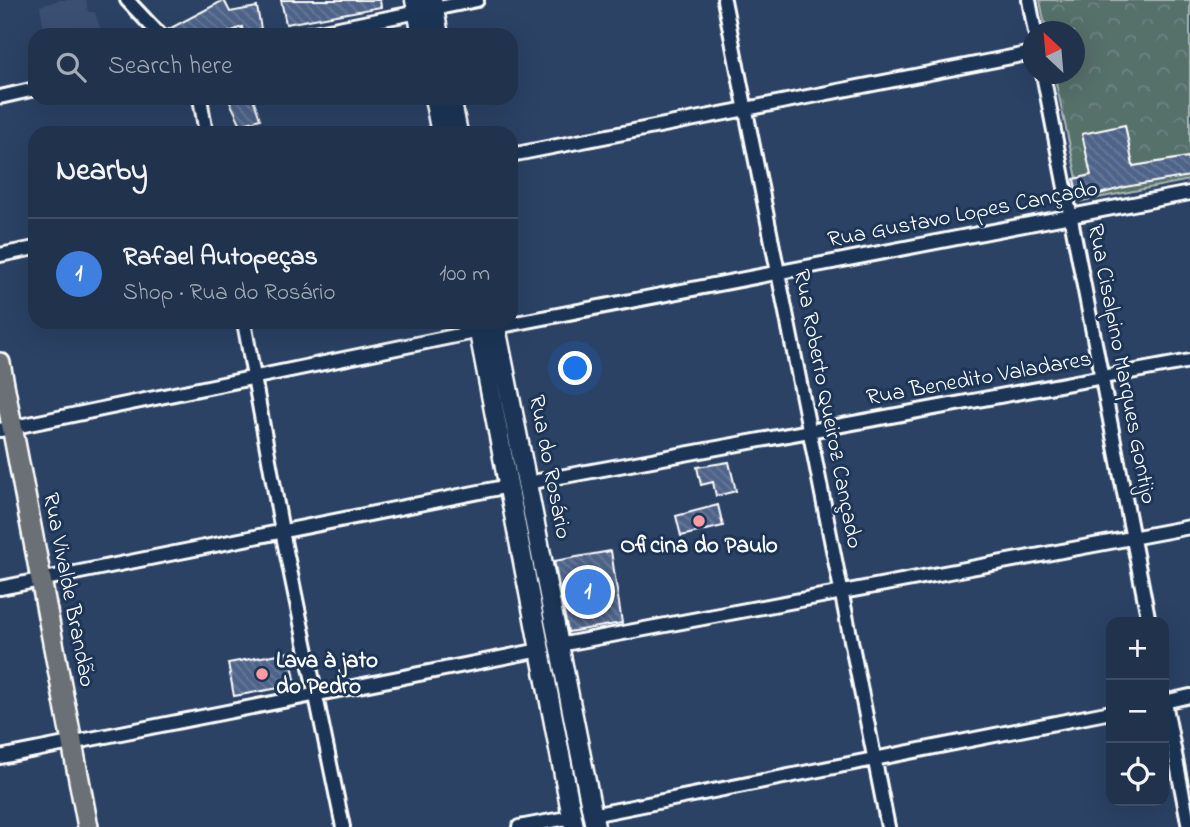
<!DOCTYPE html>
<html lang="en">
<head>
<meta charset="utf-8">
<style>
  :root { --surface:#20324c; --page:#2d3e56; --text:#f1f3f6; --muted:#a2aab5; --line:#3d4d64; --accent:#ea580c }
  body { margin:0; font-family:"Indie Flower",sans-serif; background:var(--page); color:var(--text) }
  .controls { position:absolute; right:21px; bottom:21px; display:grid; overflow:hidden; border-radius:14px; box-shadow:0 7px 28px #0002 }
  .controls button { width:63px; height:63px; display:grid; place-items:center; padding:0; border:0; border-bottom:2px solid var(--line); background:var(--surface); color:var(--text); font:35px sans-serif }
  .compass { position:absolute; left:1022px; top:21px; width:63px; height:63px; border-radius:50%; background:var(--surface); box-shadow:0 7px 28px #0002; rotate:334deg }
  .you { position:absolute; left:576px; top:369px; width:24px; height:24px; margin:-18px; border:5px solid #fff; border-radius:50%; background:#1a73e8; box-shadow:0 0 0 10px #1a73e833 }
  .badge { display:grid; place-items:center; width:46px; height:46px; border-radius:50%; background:var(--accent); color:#fff; font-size:23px; font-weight:700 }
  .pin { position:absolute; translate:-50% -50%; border:4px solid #fff; box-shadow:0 2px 7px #0006 }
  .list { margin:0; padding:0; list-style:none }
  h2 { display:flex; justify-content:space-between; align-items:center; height:91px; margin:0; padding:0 28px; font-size:30px }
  h2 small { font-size:23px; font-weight:400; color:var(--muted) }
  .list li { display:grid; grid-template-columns:46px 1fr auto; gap:21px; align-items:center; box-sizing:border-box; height:112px; padding:0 28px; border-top:2px solid var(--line) }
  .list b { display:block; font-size:26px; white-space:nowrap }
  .list p { margin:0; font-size:23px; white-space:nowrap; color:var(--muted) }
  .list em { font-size:23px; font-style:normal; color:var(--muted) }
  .icon { flex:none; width:38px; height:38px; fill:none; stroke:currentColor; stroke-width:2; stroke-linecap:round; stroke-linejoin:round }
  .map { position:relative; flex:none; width:1190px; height:827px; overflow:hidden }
  .search { position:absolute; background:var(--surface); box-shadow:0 7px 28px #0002; left:28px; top:28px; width:490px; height:77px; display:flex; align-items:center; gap:18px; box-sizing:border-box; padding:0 24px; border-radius:21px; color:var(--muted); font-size:26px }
  .panel { position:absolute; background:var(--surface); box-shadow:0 7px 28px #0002; left:28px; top:126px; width:490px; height:203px; border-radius:21px }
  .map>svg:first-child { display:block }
  .built { fill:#3a5073 }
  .park { fill:url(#park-crowns); stroke:#abb7b5; stroke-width:2 }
  .building { fill:url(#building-back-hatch); stroke:#fff; stroke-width:2 }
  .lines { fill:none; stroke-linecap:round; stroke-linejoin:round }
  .street-casing { stroke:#fff; stroke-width:18 }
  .secondary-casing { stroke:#fff; stroke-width:23 }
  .primary-casing { stroke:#fff; stroke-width:24 }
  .street { stroke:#1d3557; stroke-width:12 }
  .secondary { stroke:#1d3557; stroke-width:18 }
  .primary { stroke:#6b6f75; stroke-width:19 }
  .poi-dot { fill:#ff9aa2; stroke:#1d3557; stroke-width:2.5 }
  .labels { text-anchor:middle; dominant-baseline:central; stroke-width:6; stroke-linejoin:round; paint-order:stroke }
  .street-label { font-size:23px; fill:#fff; stroke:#1d3557 }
  .poi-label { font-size:23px; font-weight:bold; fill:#fff; stroke:#1d3557 }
</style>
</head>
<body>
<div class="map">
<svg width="1190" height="827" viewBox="0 0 1190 827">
  <defs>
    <pattern id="park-crowns" width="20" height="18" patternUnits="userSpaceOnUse" patternTransform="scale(1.75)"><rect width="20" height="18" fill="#576f6b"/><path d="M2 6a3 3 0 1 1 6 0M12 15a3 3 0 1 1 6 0" fill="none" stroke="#708581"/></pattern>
    <pattern id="building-back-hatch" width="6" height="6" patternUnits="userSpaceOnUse" patternTransform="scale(1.75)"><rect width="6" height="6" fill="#4f6489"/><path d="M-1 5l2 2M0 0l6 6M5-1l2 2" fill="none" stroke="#697b9b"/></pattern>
  </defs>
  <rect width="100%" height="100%" fill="#2b4265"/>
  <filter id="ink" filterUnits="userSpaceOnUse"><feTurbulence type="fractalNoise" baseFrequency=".0143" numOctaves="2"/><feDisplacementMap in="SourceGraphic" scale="14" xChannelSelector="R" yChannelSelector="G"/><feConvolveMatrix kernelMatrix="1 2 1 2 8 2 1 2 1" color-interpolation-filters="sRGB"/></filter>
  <g filter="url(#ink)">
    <path class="built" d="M60,0H86L88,12H95L101,31L117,30L118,35H45L40,6Z"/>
    <path class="park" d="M1040,0H1190V180L1082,201L1054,74H1074V32L1046,31Z"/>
    <path class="building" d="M224,0L230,12L257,7L261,29L243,33L242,27L222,35H169L167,30Z
      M281,0H380L381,7L286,24Z
      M228,98H253L260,119L241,125Z
      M1125,125L1133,166L1188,157L1190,176L1125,187L1078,200L1074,179L1091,175L1082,134Z
      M729,462L736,491L716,496L713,482L701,485L697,467Z
      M718,505L723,526L681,536L676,516Z
      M611,551L622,623L568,632L554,561Z
      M290,652L296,685L234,696L228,663Z"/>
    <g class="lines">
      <defs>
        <path id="street" d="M127,0L160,35
          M724,0L888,827
          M1029,0L1035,32
          M434,9L477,0
          M304,35L418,12
          M1043,74L1149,622
          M0,97L35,89
          M200,98L206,133
          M511,155L1032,53
          M0,255L35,248
          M244,322L282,531L343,827
          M496,327L1190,193
          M0,430L479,331
          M527,483L1190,361
          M0,588L509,486
          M559,645L1190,527
          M1164,697L1189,827
          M1164,702L1190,696
          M0,757L540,650
          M592,815L1111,712
          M519,827L572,817"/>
        <path id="secondary" d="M415,0L422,35
          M432,0L439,35
          M434,98L441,133
          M451,98L458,133
          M477,322L574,827
          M495,322L595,827"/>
        <path id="primary" d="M0,363L88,827"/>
      </defs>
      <use href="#street" class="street-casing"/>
      <use href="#secondary" class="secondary-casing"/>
      <use href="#primary" class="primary-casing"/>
      <use href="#street" class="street"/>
      <use href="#secondary" class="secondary"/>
      <use href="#primary" class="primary"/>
    </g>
  </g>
  <g class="poi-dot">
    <circle cx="699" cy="521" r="7"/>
    <circle cx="262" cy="674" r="7"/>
  </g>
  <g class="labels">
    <g class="street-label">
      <text transform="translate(963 215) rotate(-11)">Rua Gustavo Lopes Cançado</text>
      <text transform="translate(1121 364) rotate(79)">Rua Cisalpino Marques Gontijo</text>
      <text transform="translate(979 379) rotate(-10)">Rua Benedito Valadares</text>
      <text transform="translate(827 409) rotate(79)">Rua Roberto Queiroz Cançado</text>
      <text transform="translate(549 467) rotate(79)">Rua do Rosário</text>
      <text transform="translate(68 590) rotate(79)">Rua Vivalde Brandão</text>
    </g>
    <g class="poi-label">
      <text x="699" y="546">Oficina do Paulo</text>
      <text x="276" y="661" text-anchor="start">Lava à jato<tspan x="276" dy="26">do Pedro</tspan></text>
    </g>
  </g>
</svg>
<div class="controls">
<button>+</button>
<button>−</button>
<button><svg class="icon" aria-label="locate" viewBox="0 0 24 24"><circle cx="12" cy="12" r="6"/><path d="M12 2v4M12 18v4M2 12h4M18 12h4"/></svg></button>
</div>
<svg class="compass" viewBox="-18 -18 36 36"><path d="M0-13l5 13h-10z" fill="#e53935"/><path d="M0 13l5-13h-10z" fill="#a2aab5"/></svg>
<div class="you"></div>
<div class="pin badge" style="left:588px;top:592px;background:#3f7fe0">1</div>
<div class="search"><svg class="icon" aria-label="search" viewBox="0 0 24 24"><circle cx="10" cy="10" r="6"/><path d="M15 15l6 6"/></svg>Search here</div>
<section class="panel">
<h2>Nearby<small></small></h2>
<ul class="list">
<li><span class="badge" style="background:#3f7fe0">1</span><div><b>Rafael Autopeças</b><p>Shop · Rua do Rosário</p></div><em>100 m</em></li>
</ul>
</section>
</div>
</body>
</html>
